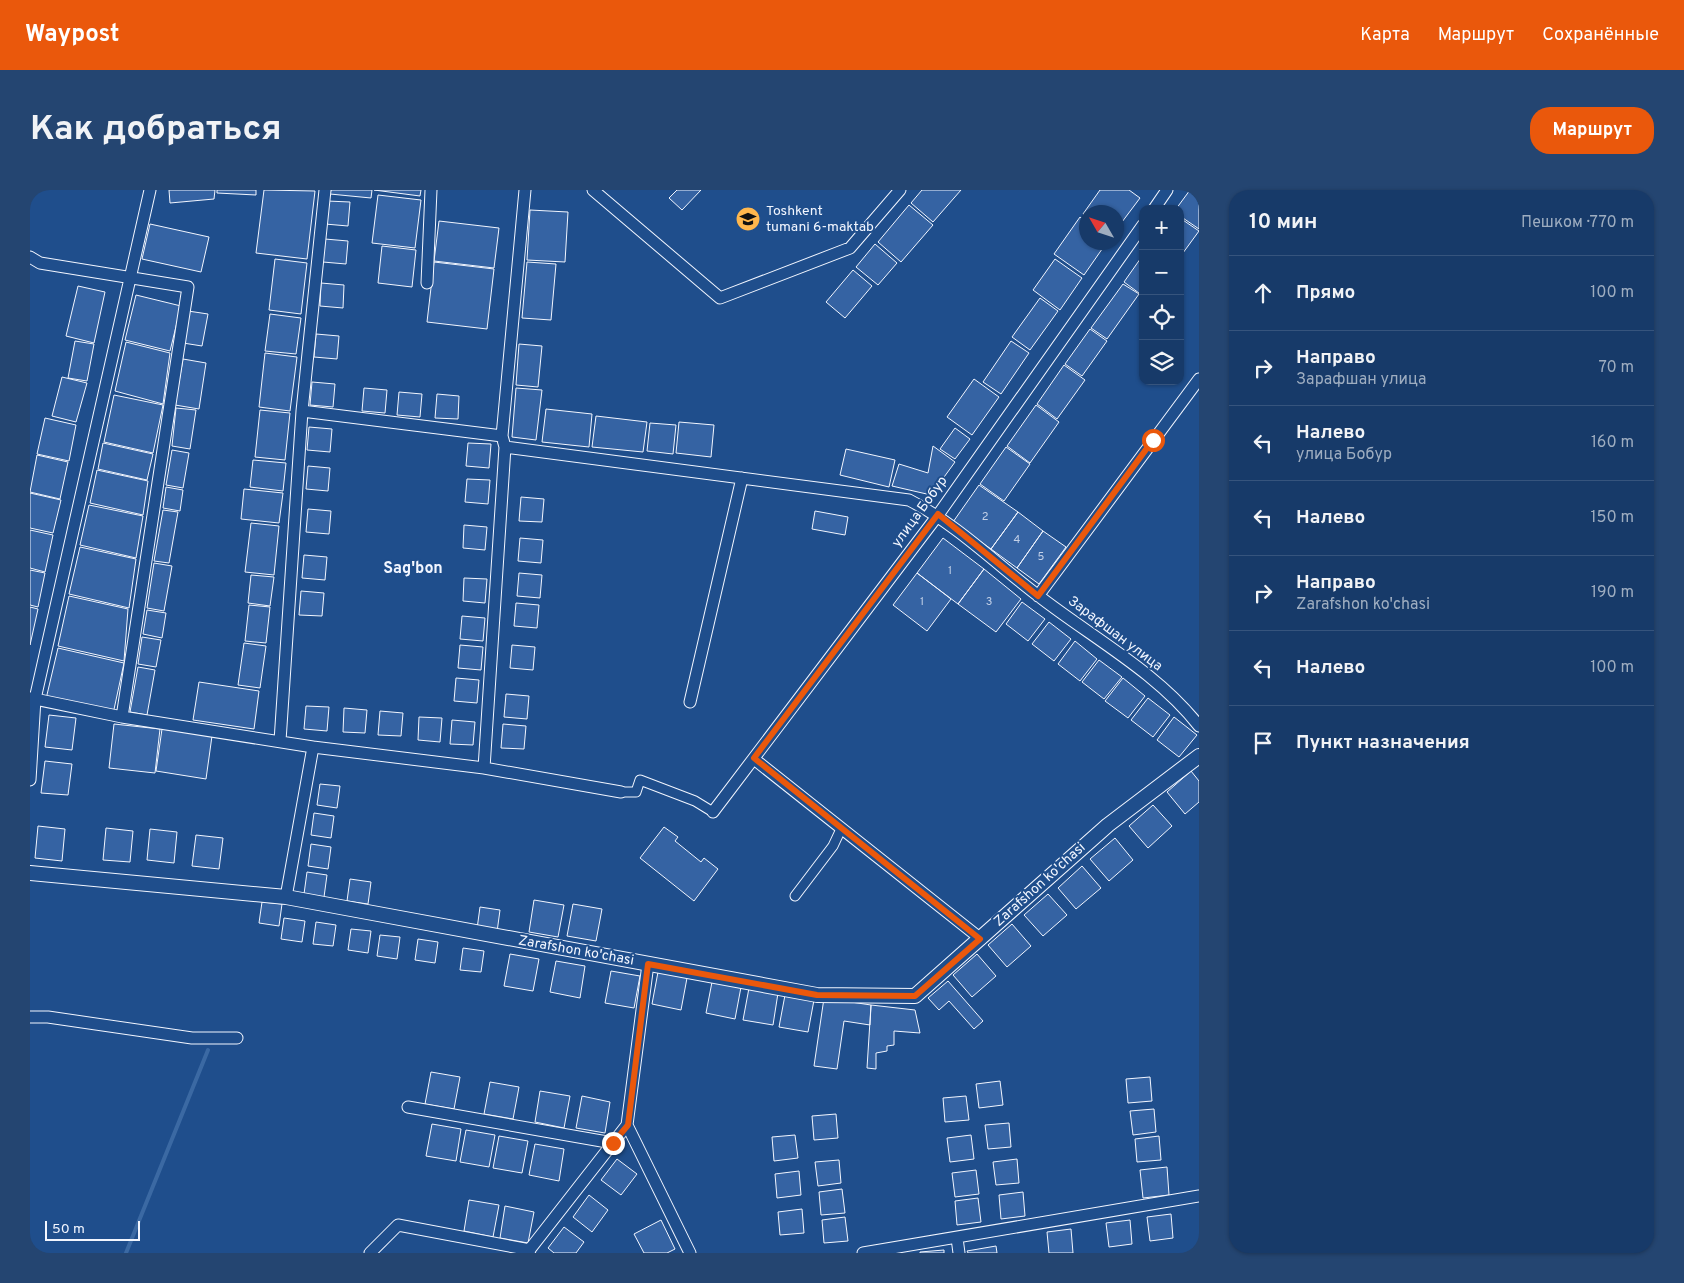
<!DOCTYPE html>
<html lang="ru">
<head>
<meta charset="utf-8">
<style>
  :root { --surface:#173a69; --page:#244571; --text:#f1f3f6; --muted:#9eadc0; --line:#36547d; --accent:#ea580c }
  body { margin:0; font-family:Overpass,sans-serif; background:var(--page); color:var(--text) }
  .controls { position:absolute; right:15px; top:15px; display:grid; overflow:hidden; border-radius:10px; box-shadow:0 1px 4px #0004 }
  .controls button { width:45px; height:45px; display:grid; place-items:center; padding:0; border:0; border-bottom:1px solid var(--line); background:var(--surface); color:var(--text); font:25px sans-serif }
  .compass { position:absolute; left:1049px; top:15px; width:45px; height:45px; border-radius:50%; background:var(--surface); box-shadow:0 1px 4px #0004; rotate:309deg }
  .scale { position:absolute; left:15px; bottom:12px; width:95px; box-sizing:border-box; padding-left:5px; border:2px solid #f2f6ff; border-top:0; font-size:14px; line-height:18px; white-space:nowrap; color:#f2f6ff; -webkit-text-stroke:4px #1f4e8c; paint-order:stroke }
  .stop { position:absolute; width:15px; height:15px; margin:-11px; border:4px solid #ea580c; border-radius:50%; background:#fff }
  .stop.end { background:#ea580c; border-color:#fff; box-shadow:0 1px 5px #0008 }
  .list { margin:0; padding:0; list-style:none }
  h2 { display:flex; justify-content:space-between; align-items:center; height:65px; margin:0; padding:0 20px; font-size:21px }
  h2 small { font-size:16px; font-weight:400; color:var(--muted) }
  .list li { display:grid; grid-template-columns:32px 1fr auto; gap:15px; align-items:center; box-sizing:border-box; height:75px; padding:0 20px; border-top:1px solid var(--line) }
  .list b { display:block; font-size:19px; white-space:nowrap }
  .list p { margin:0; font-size:16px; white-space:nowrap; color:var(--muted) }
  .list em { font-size:16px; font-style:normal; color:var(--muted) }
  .icon { flex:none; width:28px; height:28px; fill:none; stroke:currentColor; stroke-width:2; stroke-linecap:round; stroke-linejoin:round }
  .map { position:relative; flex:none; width:1169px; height:1063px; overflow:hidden; border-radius:20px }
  header { display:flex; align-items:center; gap:30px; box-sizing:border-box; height:70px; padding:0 25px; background:var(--accent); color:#fff }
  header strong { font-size:24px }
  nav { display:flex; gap:28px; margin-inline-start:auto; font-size:18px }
  .intro { display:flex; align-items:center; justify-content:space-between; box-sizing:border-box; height:120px; padding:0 30px }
  h1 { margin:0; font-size:35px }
  .button { padding:12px 22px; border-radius:20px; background:var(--accent); color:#fff; font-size:18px; font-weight:700 }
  main { display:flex; gap:30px; padding:0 30px }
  aside { flex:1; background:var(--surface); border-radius:20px; box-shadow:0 1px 4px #0004 }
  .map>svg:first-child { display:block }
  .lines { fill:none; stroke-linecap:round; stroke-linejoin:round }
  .stream { stroke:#3b69a3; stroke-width:4 }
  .building { fill:#3563a3; stroke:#f2f6ff }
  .pedestrian-casing { stroke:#f2f6ff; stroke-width:11 }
  .minor-casing { stroke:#f2f6ff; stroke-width:13 }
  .tertiary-casing { stroke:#f2f6ff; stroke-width:16 }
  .pedestrian { stroke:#1f4e8c; stroke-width:9 }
  .minor { stroke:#1f4e8c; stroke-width:11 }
  .tertiary { stroke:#1f4e8c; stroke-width:14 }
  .route { stroke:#ea580c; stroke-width:6 }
  .labels { text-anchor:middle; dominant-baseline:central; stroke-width:4; stroke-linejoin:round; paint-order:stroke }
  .number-label { font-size:11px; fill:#c3d1e8 }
  .poi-label { font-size:14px; fill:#f2f6ff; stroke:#1f4e8c; text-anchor:start }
  .street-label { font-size:14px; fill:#f2f6ff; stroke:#1f4e8c }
  .quarter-label { font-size:16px; font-weight:bold; fill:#f2f6ff; stroke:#1f4e8c }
</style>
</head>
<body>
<header>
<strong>Waypost</strong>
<nav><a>Карта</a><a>Маршрут</a><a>Сохранённые</a></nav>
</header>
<div class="intro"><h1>Как добраться</h1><a class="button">Маршрут</a></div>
<main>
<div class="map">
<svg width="1169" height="1063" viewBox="0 0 1169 1063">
  <rect width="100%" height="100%" fill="#1f4e8c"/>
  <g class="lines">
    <path class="stream" d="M96,1063L178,860"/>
  </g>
  <path class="building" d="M139,0H185L184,9L140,13Z
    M187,0H226V5L187,3Z
    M234,0L285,1L277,69L226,63Z
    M301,0H342L341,8L300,4Z
    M344,0H391L390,6Z
    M647,0H671L652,20L639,8Z
    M892,0H931L903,32L881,13Z
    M1070,0H1099L1110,8L1086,40V22H1056V26L1053,24Z
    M1160,0H1169V39L1150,26V19H1146Z
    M348,5L391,10L385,58L342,53Z
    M297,11L320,12L318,36L295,34Z
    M879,15L903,35L871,72L848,52Z
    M500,20L538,22L535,72L497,70Z
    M1050,27L1056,32V52H1077L1054,85L1024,64Z
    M1150,28L1169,41L1150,67Z
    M409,31L469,38L464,78L404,71Z
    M120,34L179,47L171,82L112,69Z
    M295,49L318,51L316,74L293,72Z
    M845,54L867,73L848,95L826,77Z
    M352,56L386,60L382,97L348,93Z
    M1113,65V106L1094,92Z
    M245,69L277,73L271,124L239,120Z
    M1025,69L1052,88L1030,120L1003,100Z
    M404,72L464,79L457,139L397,132Z
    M497,72L526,74L521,130L492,128Z
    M823,80L842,96L815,128L796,112Z
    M291,93L314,95L313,118L290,116Z
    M1093,94L1109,104L1077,149L1061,138Z
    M48,96L75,102L64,153L36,146Z
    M106,105L151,116L140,161L95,150Z
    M1010,108L1028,121L1000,160L982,147Z
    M158,121L178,124L172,156L153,153Z
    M240,124L271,128L266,164L235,161Z
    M1060,139L1077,151L1052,186L1035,174Z
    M286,144L309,146L307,169L284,167Z
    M45,151L64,154L57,191L38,188Z
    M981,151L999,163L971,204L953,192Z
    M96,152L140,163L133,214L85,201Z
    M489,154L512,156L508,197L486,195Z
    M235,163L267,167L260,221L229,217Z
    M153,169L176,173L169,219L145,215Z
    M1034,175L1055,190L1027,229L1007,214Z
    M32,187L57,193L46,232L22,226Z
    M944,189L969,207L942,245L917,227Z
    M282,192L305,194L303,217L280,215Z
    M334,198L357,200L355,223L332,221Z
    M486,198L512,200L506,250L482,247Z
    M369,202L392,204L390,227L367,225Z
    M407,204L429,206L428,229L405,228Z
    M84,205L133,215L123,263L74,252Z
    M1006,215L1029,232L1000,273L977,256Z
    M146,218L166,220L160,259L142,256Z
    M516,219L562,224L559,257L512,252Z
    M230,220L260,223L255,270L225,267Z
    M566,226L617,232L613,262L562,257Z
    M15,228L46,235L39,271L7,264Z
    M649,232L684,235L681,267L646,263Z
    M620,233L646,235L643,264L617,261Z
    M279,237L302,239L300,262L277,260Z
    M925,238L940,249L925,269L910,259Z
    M73,253L123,264L117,290L68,279Z
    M438,253L461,254L459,278L436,276Z
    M903,256L925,272L901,305L862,296L869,274L898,283Z
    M976,257L1000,274L974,311L950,294Z
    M816,259L865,270L859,297L810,285Z
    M142,260L159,263L153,298L136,295Z
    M7,265L38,272L30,309L0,302Z
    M223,270L256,273L253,301L220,297Z
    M278,276L300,278L298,301L276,299Z
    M67,280L118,291L113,325L60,313Z
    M437,289L460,290L458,314L435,312Z
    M949,295L988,322L961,359L923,332Z
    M136,297L153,300L150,321L133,318Z
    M214,299L253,303L249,333L211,329Z
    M0,303L31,310L23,343L0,338Z
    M491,307L514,309L512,332L489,331Z
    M59,315L113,326L106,368L50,355Z
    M278,319L301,321L299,344L276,342Z
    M133,320L148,322L139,373L124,371Z
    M785,321L818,327L815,345L782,339Z
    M988,322L1013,341L987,378L961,359Z
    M221,333L249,336L244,385L215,382Z
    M434,335L457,337L455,360L433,358Z
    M0,340L23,345L15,382L0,378Z
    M1013,341L1036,357L1009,394L987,378Z
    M490,348L513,350L511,373L488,371Z
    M913,348L954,379L928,414L887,383Z
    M50,357L106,369L99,418L39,404Z
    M274,365L297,367L295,390L272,388Z
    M124,373L142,376L134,421L117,418Z
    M954,379L991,409L966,442L928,414Z
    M0,380L15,383L8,417L0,415Z
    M489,383L512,385L510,408L487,406Z
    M887,383L921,409L897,441L863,415Z
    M221,385L244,387L240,416L218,413Z
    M434,388L457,389L455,413L433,411Z
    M271,401L294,403L292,426L269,425Z
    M39,406L98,419L94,471L28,456Z
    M992,412L1015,429L998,451L976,434Z
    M486,413L509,415L507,438L484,436Z
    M219,415L240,417L236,453L215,451Z
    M0,417L8,419L0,455Z
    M117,420L136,423L132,448L113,444Z
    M432,426L455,428L453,451L430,449Z
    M1019,432L1041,449L1024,471L1002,454Z
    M112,447L131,450L126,477L108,474Z
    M1045,451L1067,469L1050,491L1028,474Z
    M214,453L236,456L230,498L208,495Z
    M430,455L453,457L451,480L428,478Z
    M482,455L505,457L503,480L480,478Z
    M28,458L94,473L83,524L16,509Z
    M1069,470L1092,487L1074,509L1052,492Z
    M108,477L125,480L117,525L100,522Z
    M426,488L449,490L447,513L424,511Z
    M1093,488L1115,506L1098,528L1075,511Z
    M169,492L229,501L224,539L163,530Z
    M476,504L499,506L497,529L474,527Z
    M1118,508L1140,525L1123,547L1101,530Z
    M276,516L299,517L297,541L274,539Z
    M314,518L337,520L335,543L313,542Z
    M350,521L373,523L371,546L348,545Z
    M19,525L46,528L42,560L15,557Z
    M389,527L412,528L410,552L388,550Z
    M1144,527L1167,545L1149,567L1127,550Z
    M422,530L445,532L443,555L420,554Z
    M84,534L130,539L125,583L79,578Z
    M473,534L496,536L494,559L471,558Z
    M132,539L182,546L176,589L126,581Z
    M15,571L42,574L38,605L11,603Z
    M1161,581L1169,591V612L1155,624L1137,602Z
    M290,594L310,596L307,618L287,615Z
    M1123,615L1142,636L1118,658L1099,636Z
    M284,623L304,626L301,648L281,645Z
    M8,636L35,639L32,671L5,668Z
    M634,637L648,647L645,651L671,672L674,668L688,679L664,711L610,668Z
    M76,638L103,641L100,672L73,670Z
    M120,639L147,642L144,673L117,670Z
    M166,645L193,648L189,679L162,676Z
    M1085,648L1103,670L1079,691L1060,669Z
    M281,654L301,657L298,679L278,676Z
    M1052,676L1071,698L1046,719L1028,698Z
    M277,682L297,685L294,707L274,704Z
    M320,689L341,692L338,714L317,711Z
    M1018,704L1037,725L1013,746L994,725Z
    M504,710L534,715L528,747L499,742Z
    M232,712L252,714L249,736L229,733Z
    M543,714L572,719L566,751L537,746Z
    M450,717L470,720L467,742L447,739Z
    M254,728L275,731L272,752L251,749Z
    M286,732L306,735L303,756L283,754Z
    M982,734L1001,756L977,777L958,755Z
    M321,739L341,741L338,763L318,760Z
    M350,745L370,747L367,769L347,766Z
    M388,749L408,752L405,773L385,770Z
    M433,758L454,761L451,782L430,780Z
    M480,764L509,769L503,801L474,796Z
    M947,764L966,786L942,807L923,785Z
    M526,771L555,776L550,808L520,802Z
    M581,781L610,786L604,818L575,813Z
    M628,782L657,788L651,820L622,814Z
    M918,791L953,831L944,839L919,811L909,820L898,808Z
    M682,792L711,797L705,829L676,823Z
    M719,798L748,803L743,835L713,830Z
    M755,805L784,810L778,842L749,837Z
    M794,808L841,815L840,835L814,831L807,879L784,876Z
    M841,815L885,820L890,843L864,841V855L857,856V861L846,863V879L837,878Z
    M401,882L430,887L424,919L395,914Z
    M1120,887L1122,911L1098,913L1096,889Z
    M970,891L973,915L949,918L946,894Z
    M460,892L489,897L483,929L454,924Z
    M510,901L540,906L534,938L505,932Z
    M552,906L580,912L575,943L546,938Z
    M936,906L939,930L915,932L913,908Z
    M1124,919L1126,942L1103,945L1100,921Z
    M806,924L808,948L784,950L782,926Z
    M979,933L981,957L958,959L955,935Z
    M402,934L431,939L426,971L396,966Z
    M436,940L465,945L459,977L430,972Z
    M765,945L768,968L744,971L742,947Z
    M941,945L944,969L920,972L917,948Z
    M469,946L498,951L492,983L463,978Z
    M1129,946L1131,970L1107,972L1105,949Z
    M505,954L534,959L529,991L499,985Z
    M587,969L607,984L591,1005L571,990Z
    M987,969L989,993L966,995L963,972Z
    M809,970L811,993L788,996L785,972Z
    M1137,977L1139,1005L1113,1008L1110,980Z
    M946,980L949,1004L925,1007L922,983Z
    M769,981L771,1005L747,1008L745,984Z
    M812,999L815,1023L791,1025L789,1002Z
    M993,1002L995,1026L971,1029L969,1005Z
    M559,1005L578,1020L562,1042L543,1027Z
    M948,1008L951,1032L927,1035L925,1011Z
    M439,1010L469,1015L463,1047L434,1041Z
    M475,1016L504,1022L498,1053L470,1048Z
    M772,1019L774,1043L750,1045L748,1022Z
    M1141,1024L1143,1048L1120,1051L1117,1027Z
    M815,1027L818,1051L794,1053L792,1030Z
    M631,1030L645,1059L637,1063H614L604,1044Z
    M1100,1030L1102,1054L1079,1057L1076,1033Z
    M534,1037L554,1052L546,1063H524L518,1058Z
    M1041,1039L1043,1063H1019L1017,1042Z
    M966,1056L967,1063H938L937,1061Z
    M914,1060V1063H890V1062Z"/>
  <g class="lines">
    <defs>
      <path id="pedestrian" d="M591,602H606L610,590L665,611L683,622
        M765,706L803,656L811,639"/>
      <path id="minor" d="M563,0L690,108L820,58L870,0
        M1124,19L1137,0
        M0,67L10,73L158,97L92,527
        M397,93L401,0
        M272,221L472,246
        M475,257L879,310C928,335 966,374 1010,407C1063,448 1128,483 1169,536
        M1008,406L1169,189
        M0,508L92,527L283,557L454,578L591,602
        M660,512L712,288
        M250,551L272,221L295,0
        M724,569L951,749
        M454,578L475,257L472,246L495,0
        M0,590L5,509L120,0
        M683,622L908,325L1113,35
        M256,707L283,557
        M0,827H18L162,848H207
        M378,917L583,953
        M597,935L660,1063
        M927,1048L929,1063
        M340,1063L368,1035L500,1060
        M497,1063L597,935L618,774
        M833,1063L1169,1006"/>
      <path id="tertiary" d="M0,683L256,707L787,805L885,806L1078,635L1169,566"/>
    </defs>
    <use href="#pedestrian" class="pedestrian-casing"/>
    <use href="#minor" class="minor-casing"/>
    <use href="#tertiary" class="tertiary-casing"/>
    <use href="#pedestrian" class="pedestrian"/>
    <use href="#minor" class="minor"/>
    <use href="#tertiary" class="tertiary"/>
  </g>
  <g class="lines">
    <path class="route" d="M583,953L598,935L618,774L787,805L885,806L950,749L724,568L908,324L1008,406L1123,250"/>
  </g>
  <defs>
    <symbol id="school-disc" viewBox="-11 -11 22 22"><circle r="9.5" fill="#ffb74d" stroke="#1f4e8c"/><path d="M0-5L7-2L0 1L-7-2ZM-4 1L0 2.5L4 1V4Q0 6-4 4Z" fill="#111"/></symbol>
  </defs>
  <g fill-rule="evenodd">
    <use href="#school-disc" x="704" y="15" width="28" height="28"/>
  </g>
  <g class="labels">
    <g class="number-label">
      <text x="955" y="327">2</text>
      <text x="987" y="350">4</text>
      <text x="1011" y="367">5</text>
      <text x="920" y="381">1</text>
      <text x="892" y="412">1</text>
      <text x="959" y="412">3</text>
    </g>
    <g class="poi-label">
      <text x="736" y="21">Toshkent<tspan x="736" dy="16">tumani 6-maktab</tspan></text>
    </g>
    <g class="street-label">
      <text transform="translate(890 322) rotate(-54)">улица Бобур</text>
      <text transform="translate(1085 444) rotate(37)">Зарафшан улица</text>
      <text transform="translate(1010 695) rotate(-42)">Zarafshon ko'chasi</text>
      <text transform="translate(546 761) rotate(10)">Zarafshon ko'chasi</text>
    </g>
    <g class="quarter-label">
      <text x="383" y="379">Sag'bon</text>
    </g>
  </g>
</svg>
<div class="controls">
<button>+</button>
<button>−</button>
<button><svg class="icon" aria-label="locate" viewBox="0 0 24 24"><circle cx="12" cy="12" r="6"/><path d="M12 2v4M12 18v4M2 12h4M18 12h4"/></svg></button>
<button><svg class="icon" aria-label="layers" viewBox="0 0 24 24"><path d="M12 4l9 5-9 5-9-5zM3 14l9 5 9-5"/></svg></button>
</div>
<svg class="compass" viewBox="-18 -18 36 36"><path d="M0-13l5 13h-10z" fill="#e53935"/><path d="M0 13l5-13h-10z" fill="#9eadc0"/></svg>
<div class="scale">50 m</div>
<div class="stop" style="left:1123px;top:250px"></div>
<div class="stop end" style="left:583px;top:953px"></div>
</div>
<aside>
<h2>10 мин<small>Пешком · 770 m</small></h2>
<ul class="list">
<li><svg class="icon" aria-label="ahead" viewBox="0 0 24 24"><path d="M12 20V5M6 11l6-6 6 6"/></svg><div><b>Прямо</b></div><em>100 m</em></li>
<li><svg class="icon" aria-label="right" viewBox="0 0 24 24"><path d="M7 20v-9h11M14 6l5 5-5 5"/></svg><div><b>Направо</b><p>Зарафшан улица</p></div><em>70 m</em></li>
<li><svg class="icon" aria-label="left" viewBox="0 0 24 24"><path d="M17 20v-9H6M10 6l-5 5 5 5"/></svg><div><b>Налево</b><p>улица Бобур</p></div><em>160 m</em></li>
<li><svg class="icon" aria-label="left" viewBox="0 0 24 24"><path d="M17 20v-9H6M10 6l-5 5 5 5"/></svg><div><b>Налево</b></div><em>150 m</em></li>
<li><svg class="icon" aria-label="right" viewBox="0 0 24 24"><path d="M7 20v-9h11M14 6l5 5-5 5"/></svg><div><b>Направо</b><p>Zarafshon ko'chasi</p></div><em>190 m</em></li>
<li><svg class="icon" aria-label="left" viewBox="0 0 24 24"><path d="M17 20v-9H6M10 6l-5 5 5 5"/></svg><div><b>Налево</b></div><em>100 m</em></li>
<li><svg class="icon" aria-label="arrive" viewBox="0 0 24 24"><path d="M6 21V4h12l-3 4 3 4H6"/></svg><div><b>Пункт назначения</b></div></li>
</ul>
</aside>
</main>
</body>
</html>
